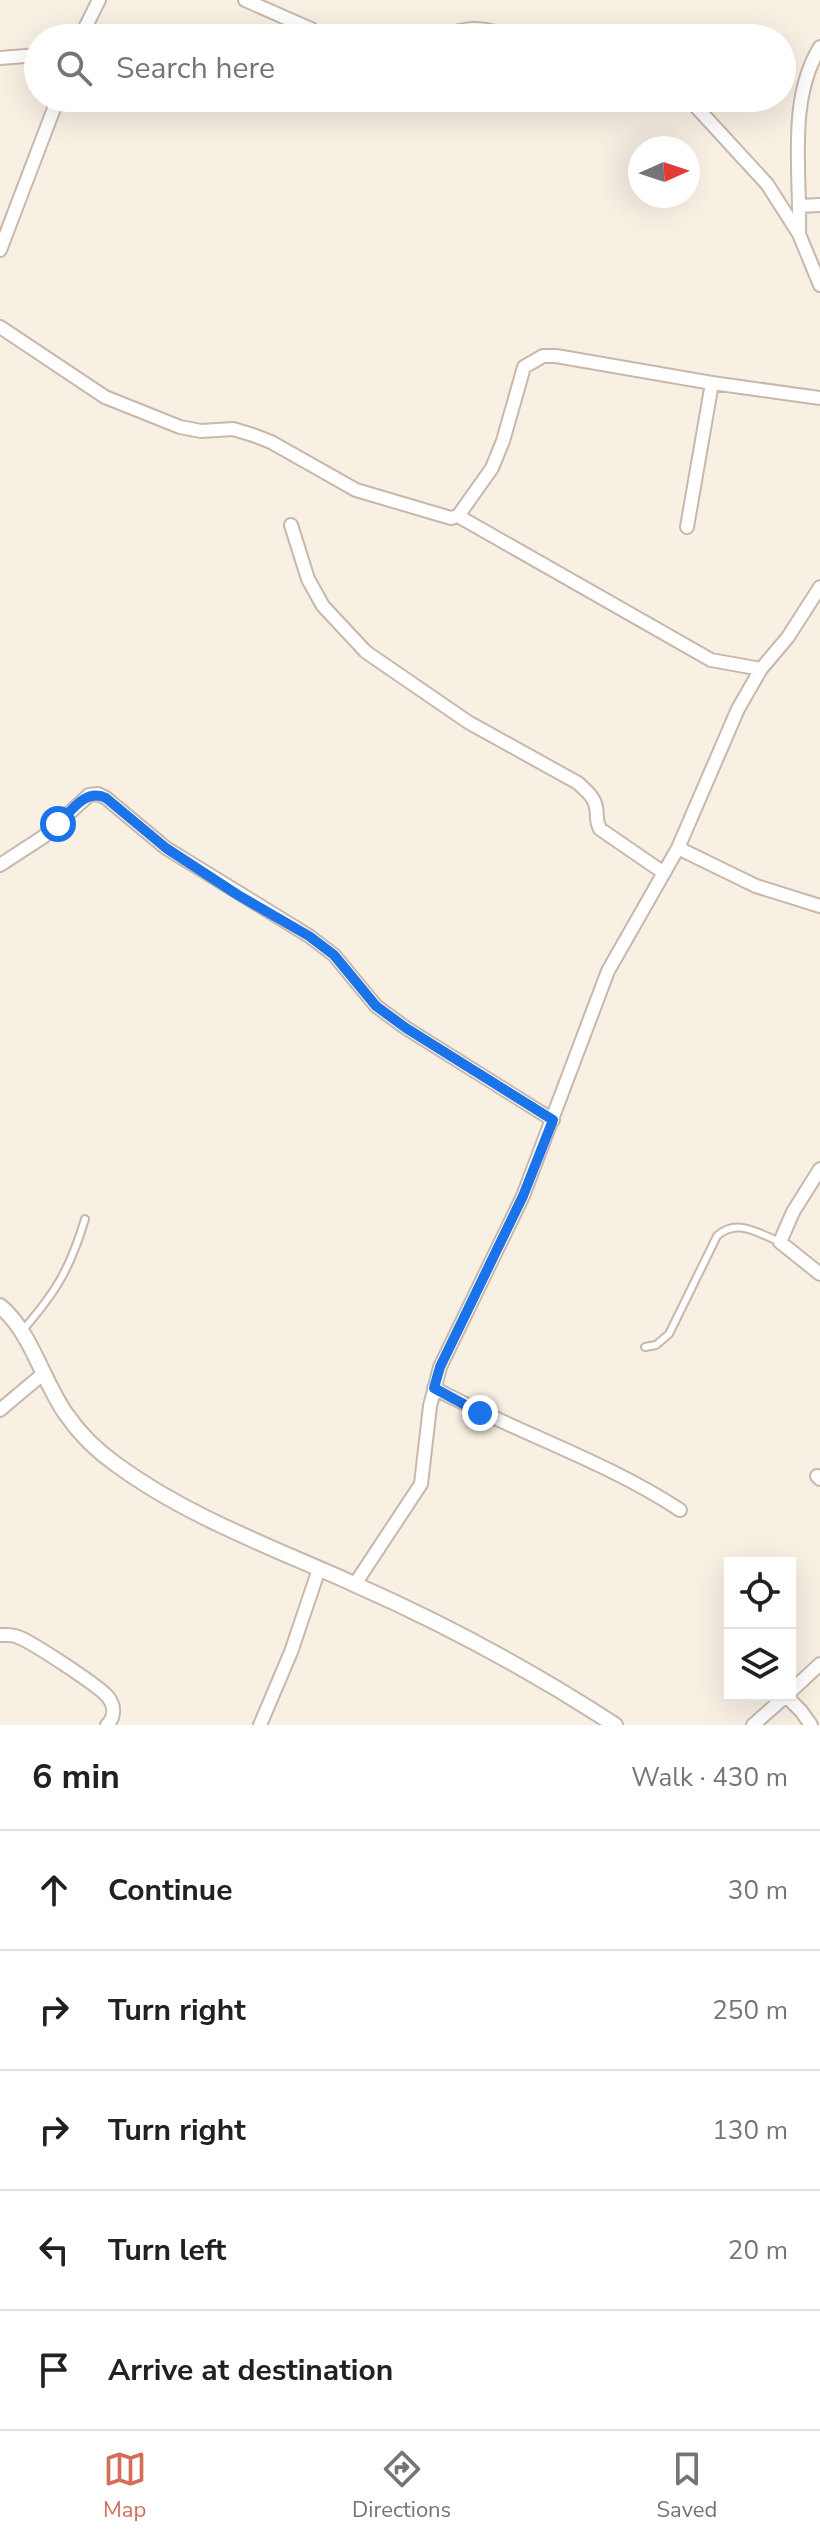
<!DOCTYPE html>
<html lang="en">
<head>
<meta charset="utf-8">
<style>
  :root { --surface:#fff; --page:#f6f6f6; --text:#202124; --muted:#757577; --line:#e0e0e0; --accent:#d36f58 }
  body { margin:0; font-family:"Nunito Sans",sans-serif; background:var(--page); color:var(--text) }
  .controls { position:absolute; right:24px; bottom:24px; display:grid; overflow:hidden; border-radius:0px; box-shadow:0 8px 32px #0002 }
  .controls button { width:72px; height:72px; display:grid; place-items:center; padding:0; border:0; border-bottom:2px solid var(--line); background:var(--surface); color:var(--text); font:40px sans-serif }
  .compass { position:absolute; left:628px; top:136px; width:72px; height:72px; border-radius:50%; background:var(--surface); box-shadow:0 8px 32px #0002; rotate:87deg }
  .stop { position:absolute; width:24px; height:24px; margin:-18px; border:6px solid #1a73e8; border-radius:50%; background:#fff }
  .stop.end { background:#1a73e8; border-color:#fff; box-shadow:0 2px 8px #0008 }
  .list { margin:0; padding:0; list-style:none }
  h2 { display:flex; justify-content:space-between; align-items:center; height:104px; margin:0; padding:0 32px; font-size:34px }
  h2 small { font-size:26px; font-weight:400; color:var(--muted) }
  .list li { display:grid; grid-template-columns:52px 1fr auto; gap:24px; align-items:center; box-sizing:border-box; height:120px; padding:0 32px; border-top:2px solid var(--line) }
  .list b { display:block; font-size:30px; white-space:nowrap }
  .list em { font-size:26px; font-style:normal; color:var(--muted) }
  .icon { flex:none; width:44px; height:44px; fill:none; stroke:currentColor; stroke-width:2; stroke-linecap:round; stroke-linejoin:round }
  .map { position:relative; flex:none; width:820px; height:1725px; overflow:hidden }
  .search { position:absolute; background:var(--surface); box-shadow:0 8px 32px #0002; left:24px; right:24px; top:24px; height:88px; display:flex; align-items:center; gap:20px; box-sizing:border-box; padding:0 28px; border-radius:44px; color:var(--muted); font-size:30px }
  .sheet { height:704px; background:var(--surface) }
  nav { display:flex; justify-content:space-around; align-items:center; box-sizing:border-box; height:112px; border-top:2px solid var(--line); background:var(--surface); font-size:22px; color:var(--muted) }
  nav a { display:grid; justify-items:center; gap:4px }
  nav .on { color:var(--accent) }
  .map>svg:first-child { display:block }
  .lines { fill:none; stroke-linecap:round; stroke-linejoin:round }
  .service-casing { stroke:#c8b7ac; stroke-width:10 }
  .minor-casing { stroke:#c8b7ac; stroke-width:16 }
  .tertiary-casing { stroke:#c8b7ac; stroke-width:18 }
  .service { stroke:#fff; stroke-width:6 }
  .minor { stroke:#fff; stroke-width:12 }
  .tertiary { stroke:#fff; stroke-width:14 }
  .route { stroke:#1a73e8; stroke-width:10 }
</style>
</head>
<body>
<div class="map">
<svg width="820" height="1725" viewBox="0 0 820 1725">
  <rect width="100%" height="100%" fill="#f9f0e4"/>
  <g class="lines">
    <defs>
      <path id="service" d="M22,1331C56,1292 70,1269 85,1219
        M645,1347L656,1345L669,1334L717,1236C737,1218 758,1233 780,1242"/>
      <path id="minor" d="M245,0L311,29L322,38
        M80,38L99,0
        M445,38C466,24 489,28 511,38
        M606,38H622
        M0,58L38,55
        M688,98L767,184L799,234L820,285
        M800,206L820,205
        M799,234C801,173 787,101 820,47
        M0,250L58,98
        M0,327L105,397L180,427L201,431L233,429L253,435L271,442L356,490L451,518L458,516L492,468L503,441L524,367L543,356H556L712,383L820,398
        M458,516L711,660L761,669
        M291,525L308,579L323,606L366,652L468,722L578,783C585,790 594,796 596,807C598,816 595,820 600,829L664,873
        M687,527L712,383
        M678,848L756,886L820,906
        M0,865L43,837L89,795L98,794L106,798L166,848L309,936L334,955L376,1006L406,1028L553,1120
        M820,1169L793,1212L780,1242L820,1274
        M434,1388C513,1431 606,1461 680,1510
        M0,1410L44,1373
        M817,1476L820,1479
        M355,1584L421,1484L430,1406L440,1367L523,1196L608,971L678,848L738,709L761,669L788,637L820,587
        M0,1635C6,1635 12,1634 18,1637C32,1642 99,1686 108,1697C115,1706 115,1717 107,1725
        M790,1692L820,1664
        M786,1696L801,1711L811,1725
        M260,1725L291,1652L319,1569
        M753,1725L787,1695"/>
      <path id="tertiary" d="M0,1306C32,1333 42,1380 66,1414C79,1433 97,1451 117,1465C188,1517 274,1548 354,1584C445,1624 532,1671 615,1725"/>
    </defs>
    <use href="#service" class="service-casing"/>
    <use href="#minor" class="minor-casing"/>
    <use href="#tertiary" class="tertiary-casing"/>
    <use href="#service" class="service"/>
    <use href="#minor" class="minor"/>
    <use href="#tertiary" class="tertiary"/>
  </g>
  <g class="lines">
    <path class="route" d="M58,824C72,810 86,788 106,798L166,848L238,895L309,936L334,955L376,1006L406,1028L553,1120L523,1196L440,1367L434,1388L480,1413"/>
  </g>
</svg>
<div class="controls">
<button><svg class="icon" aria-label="locate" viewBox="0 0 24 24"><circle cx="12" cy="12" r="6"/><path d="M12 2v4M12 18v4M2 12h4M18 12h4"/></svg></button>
<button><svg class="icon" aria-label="layers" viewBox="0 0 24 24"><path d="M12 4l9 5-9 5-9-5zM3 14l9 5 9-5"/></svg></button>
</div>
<svg class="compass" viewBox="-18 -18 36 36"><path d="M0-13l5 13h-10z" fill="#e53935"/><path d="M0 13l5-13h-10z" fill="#757577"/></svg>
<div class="stop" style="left:58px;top:824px"></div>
<div class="stop end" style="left:480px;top:1413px"></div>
<div class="search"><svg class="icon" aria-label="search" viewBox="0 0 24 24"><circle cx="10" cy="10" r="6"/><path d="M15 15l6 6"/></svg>Search here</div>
</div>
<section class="sheet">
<h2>6 min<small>Walk · 430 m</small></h2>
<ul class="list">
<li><svg class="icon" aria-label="ahead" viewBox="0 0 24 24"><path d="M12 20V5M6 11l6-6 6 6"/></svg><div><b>Continue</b></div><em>30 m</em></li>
<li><svg class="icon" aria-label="right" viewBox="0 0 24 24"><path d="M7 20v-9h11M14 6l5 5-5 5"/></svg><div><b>Turn right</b></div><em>250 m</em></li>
<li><svg class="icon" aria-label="right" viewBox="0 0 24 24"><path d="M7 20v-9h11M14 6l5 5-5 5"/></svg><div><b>Turn right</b></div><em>130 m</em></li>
<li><svg class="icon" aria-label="left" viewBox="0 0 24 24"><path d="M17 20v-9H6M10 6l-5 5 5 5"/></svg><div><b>Turn left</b></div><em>20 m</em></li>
<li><svg class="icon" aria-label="arrive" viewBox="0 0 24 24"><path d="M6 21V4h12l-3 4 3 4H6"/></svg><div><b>Arrive at destination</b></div></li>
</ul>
</section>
<nav>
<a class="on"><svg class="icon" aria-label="map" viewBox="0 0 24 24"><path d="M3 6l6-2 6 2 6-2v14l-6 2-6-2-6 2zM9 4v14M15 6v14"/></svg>Map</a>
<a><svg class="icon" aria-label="directions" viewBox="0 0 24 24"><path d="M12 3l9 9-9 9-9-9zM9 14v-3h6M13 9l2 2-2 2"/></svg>Directions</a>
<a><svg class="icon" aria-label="saved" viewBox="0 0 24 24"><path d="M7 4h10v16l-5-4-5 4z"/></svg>Saved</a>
</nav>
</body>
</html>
